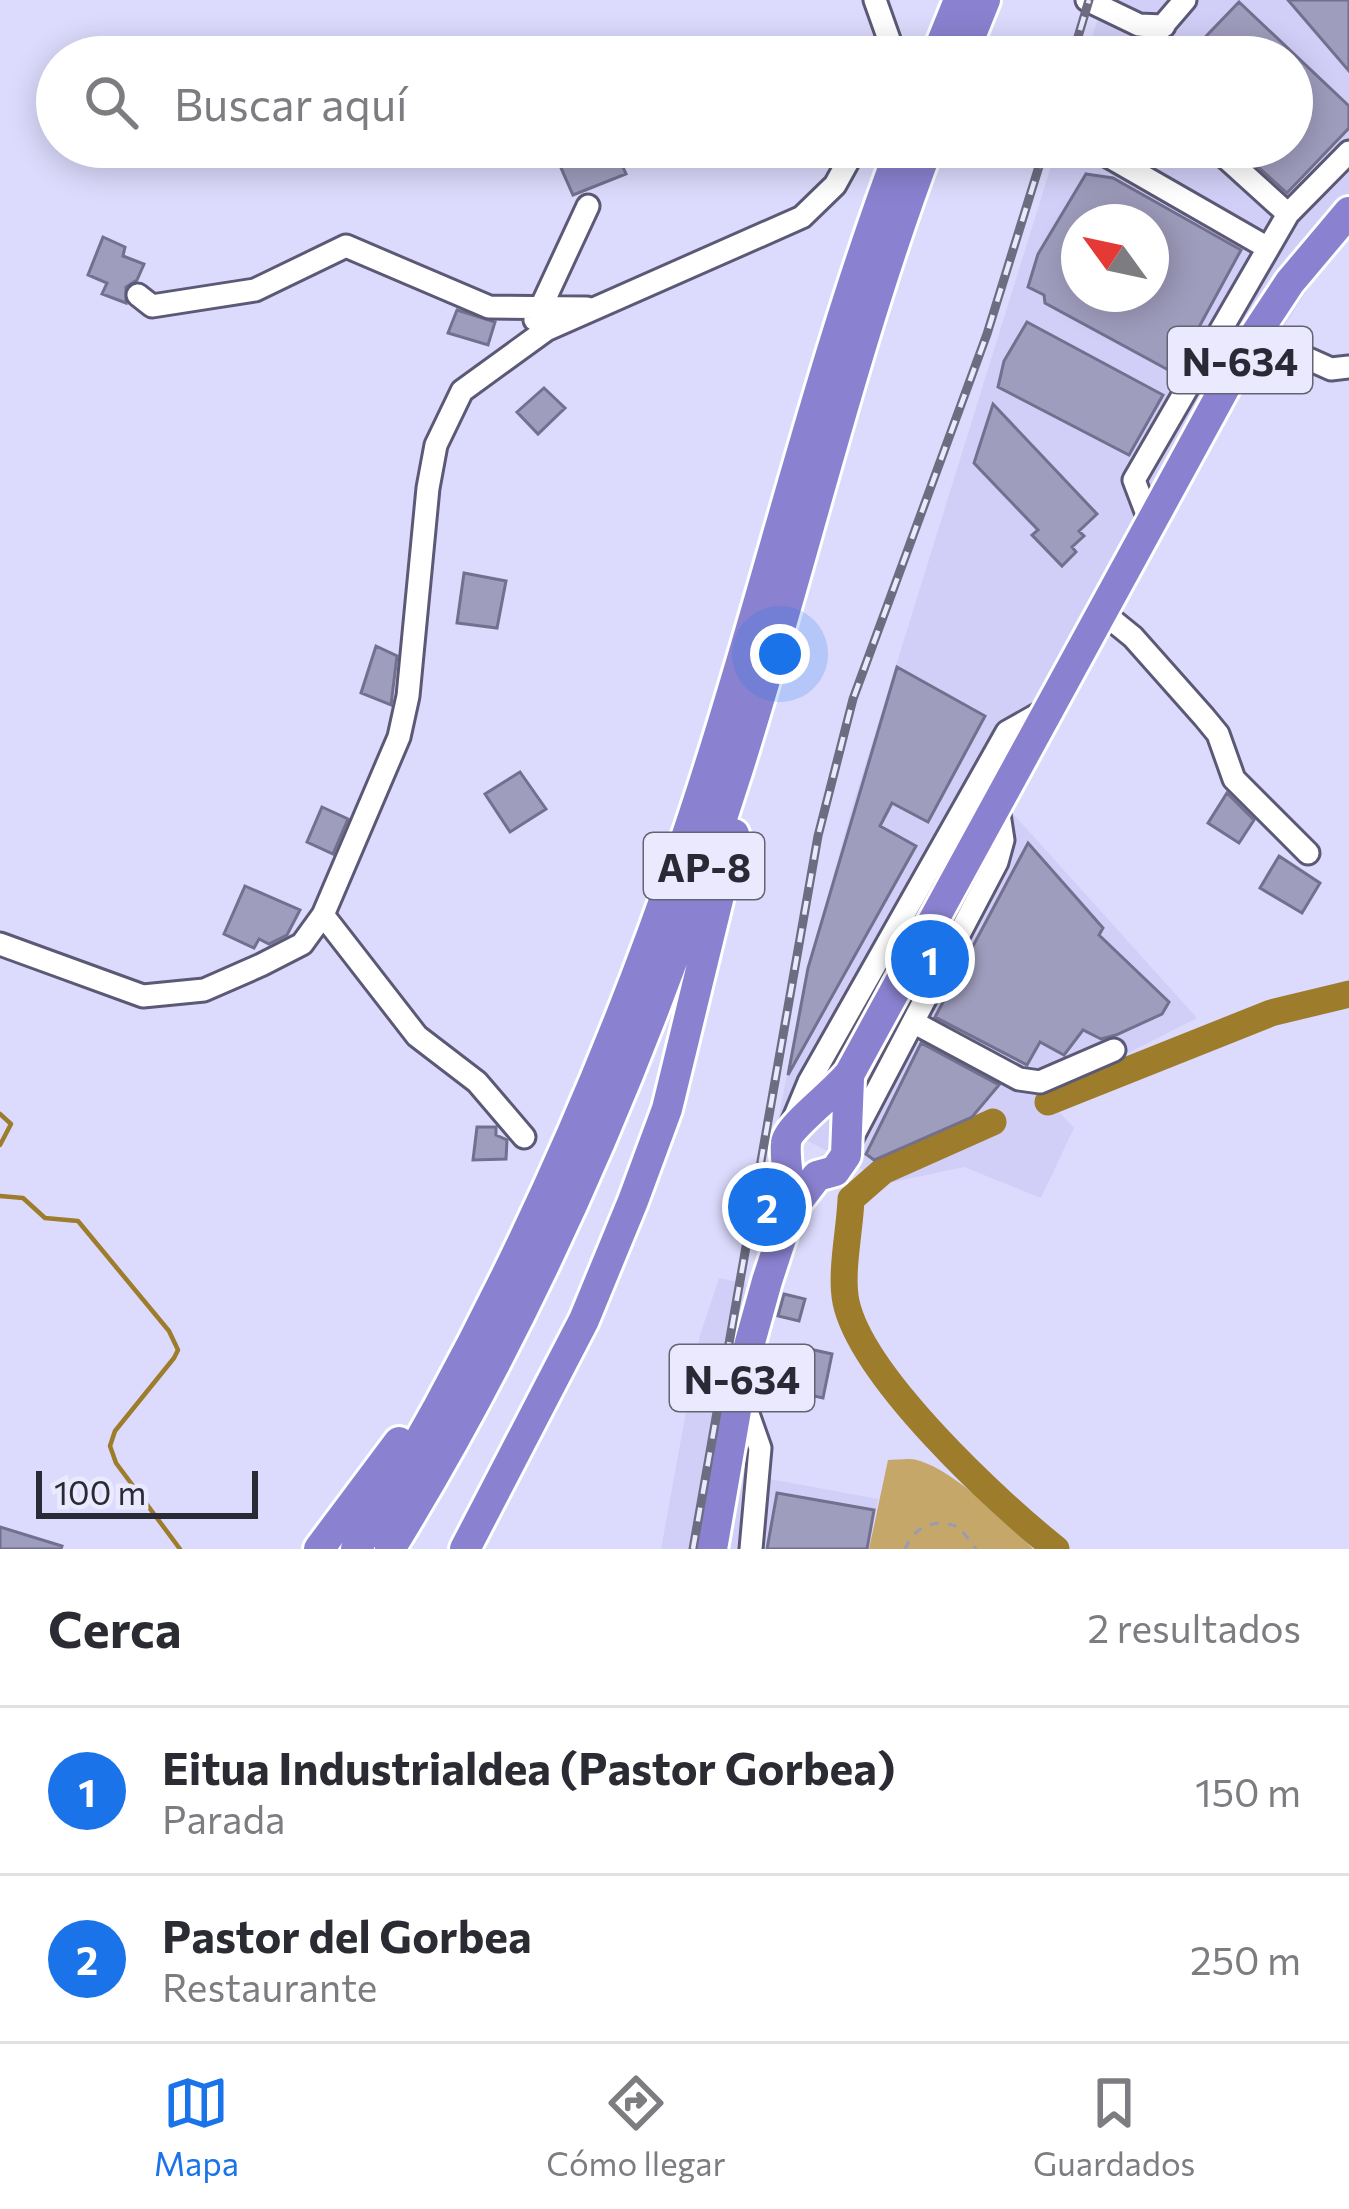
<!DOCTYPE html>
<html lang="es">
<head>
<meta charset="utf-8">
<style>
  :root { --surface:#fff; --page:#f7f7f7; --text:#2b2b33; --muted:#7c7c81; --line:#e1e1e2; --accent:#1a73e8 }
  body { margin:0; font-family:Commissioner,sans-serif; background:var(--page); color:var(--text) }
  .compass { position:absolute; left:1061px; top:204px; width:108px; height:108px; border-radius:50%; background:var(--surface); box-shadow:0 6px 30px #0003; rotate:303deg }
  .scale { position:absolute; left:36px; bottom:30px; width:222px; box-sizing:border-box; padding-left:12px; border:6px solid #2a2936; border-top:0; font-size:33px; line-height:42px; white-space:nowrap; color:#2a2936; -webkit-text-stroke:9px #eae9fe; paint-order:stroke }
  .you { position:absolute; left:780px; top:654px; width:42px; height:42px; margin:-30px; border:9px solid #fff; border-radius:50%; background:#1a73e8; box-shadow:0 0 0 18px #1a73e833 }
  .badge { display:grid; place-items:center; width:78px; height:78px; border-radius:50%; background:var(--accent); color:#fff; font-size:39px; font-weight:700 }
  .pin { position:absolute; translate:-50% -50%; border:6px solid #fff; box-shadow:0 3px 12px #0006 }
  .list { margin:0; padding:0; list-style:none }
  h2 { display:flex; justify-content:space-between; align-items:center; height:156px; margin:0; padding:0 48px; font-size:51px }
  h2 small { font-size:39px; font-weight:400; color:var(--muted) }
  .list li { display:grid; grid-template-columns:78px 1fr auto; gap:36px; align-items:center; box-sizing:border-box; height:168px; padding:0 48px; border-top:3px solid var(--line) }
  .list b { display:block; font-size:45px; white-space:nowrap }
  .list p { margin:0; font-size:39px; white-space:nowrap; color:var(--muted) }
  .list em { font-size:39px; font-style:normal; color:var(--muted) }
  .icon { flex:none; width:66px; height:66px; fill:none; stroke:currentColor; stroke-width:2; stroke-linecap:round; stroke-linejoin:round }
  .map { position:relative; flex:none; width:1349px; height:1549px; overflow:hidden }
  .search { position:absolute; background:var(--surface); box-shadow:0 6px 30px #0003; left:36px; right:36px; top:36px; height:132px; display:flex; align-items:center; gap:30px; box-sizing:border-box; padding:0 42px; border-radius:66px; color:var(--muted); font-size:45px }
  .sheet { height:492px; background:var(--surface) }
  nav { display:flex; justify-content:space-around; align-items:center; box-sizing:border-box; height:168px; border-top:3px solid var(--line); background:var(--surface); font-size:33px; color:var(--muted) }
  nav a { display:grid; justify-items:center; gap:6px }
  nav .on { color:var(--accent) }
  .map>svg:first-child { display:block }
  .built { fill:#d1cff7; fill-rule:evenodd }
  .green { fill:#c5a869 }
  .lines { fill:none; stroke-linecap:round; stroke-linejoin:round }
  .stream { stroke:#9d7c2b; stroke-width:4.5 }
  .river { stroke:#9d7c2b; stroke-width:27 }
  .building { fill:#9f9dbd; stroke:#72708e; stroke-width:3; fill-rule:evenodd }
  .minor-casing { stroke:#5b5975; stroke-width:27 }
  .highway-casing { stroke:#fff; stroke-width:36 }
  .path { stroke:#9b9ab5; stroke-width:3; stroke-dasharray:9 9; stroke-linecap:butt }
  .minor { stroke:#fff; stroke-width:21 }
  .highway { stroke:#8a82d0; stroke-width:30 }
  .rail-casing { stroke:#6d6c81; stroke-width:9 }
  .rail { stroke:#eae9fe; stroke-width:4.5; stroke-dasharray:14; stroke-linecap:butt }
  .labels { text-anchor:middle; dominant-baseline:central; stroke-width:9; stroke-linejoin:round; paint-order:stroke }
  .shield { fill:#eae9fe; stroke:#646372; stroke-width:3 }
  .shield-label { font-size:39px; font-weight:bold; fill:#2a2936 }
</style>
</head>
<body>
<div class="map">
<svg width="1349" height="1549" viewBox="0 0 1349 1549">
  <rect width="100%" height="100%" fill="#dcdbfd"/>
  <path class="built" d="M1105,0H1349V240L1311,284L1171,505L1007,807L1197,1018L1044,1096L1074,1128L1041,1198L964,1167L889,1183L777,1125L808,967L853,804L1057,147H1292V57H1085ZM1079,222H1151V294H1079Z
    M719,1278L747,1284L699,1549H661L700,1335Z
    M743,1474L878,1499L869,1549H730Z"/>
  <path class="green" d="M888,1460C896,1460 909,1458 917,1460C954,1470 1007,1522 1033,1549H869Z"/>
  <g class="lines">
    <path class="stream" d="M0,1114L11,1124L0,1145
      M0,1196L23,1198L45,1218L78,1221L169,1331L178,1350L174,1358L115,1431L110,1446L116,1463L180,1549"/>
    <path class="river" d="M1048,1102L1271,1013L1349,994
      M993,1122L883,1171L851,1199C850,1230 840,1272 846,1302C862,1377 997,1502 1056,1549"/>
  </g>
  <path class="building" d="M1288,0H1349V71Z
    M1239,2L1349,106V128L1287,193L1236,147H1292V57H1186Z
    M597,147H614L626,174L573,195L558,161Z
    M1086,174L1113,178L1241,250L1174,373L1045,303L1044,295L1028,287L1038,254ZM1079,222H1151V294H1079Z
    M103,237L125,247L123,256L144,264L137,280L126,287V303L102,294L107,283L88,275Z
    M457,310L495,322L488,345L448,333Z
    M1027,322L1163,395L1129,455L998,387L1004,361Z
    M544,388L565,408L538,434L517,412Z
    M993,404L1097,514L1079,531L1084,536L1072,547L1076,552L1062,566L1032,535L1038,530L974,463Z
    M464,573L506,581L497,628L457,623Z
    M376,646L397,656L391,705L361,693Z
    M897,667L985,716L928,822L892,803L880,826L916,846L788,1075L808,968Z
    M520,772L546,809L510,832L485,794Z
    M1227,793L1254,820L1239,843L1208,823Z
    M322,807L348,819L333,854L307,842Z
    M1028,843L1103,928L1099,935L1169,1002L1162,1014L1116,1035L1101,1039L1083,1030L1064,1055L1040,1042L1027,1065L935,1017Z
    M1279,856L1320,883L1302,913L1260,888Z
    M245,886L300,910L287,935L269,944L259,939L254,948L224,934Z
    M921,1043L999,1085L972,1117L874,1160L866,1154Z
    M477,1127H496V1135L507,1140L506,1159L473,1160Z
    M784,1294L805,1299L799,1321L778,1316Z
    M805,1348L832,1354L823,1398L801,1393Z
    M777,1493L874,1510L867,1549H767Z
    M0,1527L62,1546L61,1549H0Z"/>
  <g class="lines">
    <defs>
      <path id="minor" d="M875,0L891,45L889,57
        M1087,0L1139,25L1164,26
        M1136,57L1185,0
        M1088,147L1106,155L1128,147
        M1214,147L1288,214
        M1106,155L1268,248
        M138,295L152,306L255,290L346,246L489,307L587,308
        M535,320L588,206
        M1255,335L1331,369L1349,367
        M1150,522L1134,480L1288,214L1349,152
        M1101,611L1133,637L1204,717L1218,734L1234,779L1308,853
        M323,915L417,1036L477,1082L524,1137
        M0,944L143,996L204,990L261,965L302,944L323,915L399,737L408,696L428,488L436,445L462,391L546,330L802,217L835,185L856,147
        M913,1022L1019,1079L1040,1082L1114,1050
        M792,1123L809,1082L1007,732L1046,710
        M851,1140L997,862L1003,840L997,801
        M740,1391L760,1448L751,1549"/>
      <path id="highway" d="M936,57L959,0
        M962,57L985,0
        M790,1211C792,1188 784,1165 786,1143C787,1127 836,1092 850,1073L1247,347L1290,282L1349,212
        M319,1549L399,1442
        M356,1549C493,1326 601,1088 685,841C763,611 815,374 901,147
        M390,1549C539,1307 651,1043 737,772C803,564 851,351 928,147
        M465,1549L584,1320L633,1201L667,1109L734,834
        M712,1549L744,1364L767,1281L790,1211L817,1176L835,1171L846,1155L849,1079"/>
    </defs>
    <use href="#minor" class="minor-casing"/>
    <use href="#highway" class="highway-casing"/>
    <path class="path" d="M905,1549C915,1525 935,1518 959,1527L976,1549"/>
    <use href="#minor" class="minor"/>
    <use href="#highway" class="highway"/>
    <defs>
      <path id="rail" d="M1072,57L1089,0
        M693,1549L818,836L853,699L987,334L1045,147"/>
    </defs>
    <use href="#rail" class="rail-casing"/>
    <use href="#rail" class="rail"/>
  </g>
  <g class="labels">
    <g class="shield">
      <rect x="1168" y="327" width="144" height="66" rx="9"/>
      <rect x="644" y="833" width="120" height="66" rx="9"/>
      <rect x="670" y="1345" width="144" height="66" rx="9"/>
    </g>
    <g class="shield-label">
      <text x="1240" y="360">N-634</text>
      <text x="704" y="866">AP-8</text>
      <text x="742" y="1378">N-634</text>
    </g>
  </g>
</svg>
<svg class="compass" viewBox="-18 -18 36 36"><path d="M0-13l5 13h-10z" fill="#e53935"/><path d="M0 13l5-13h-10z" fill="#7c7c81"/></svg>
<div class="scale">100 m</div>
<div class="you"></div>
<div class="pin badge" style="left:930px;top:959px">1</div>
<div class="pin badge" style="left:767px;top:1207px">2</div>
<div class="search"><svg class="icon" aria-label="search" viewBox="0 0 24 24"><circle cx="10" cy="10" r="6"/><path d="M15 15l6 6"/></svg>Buscar aquí</div>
</div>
<section class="sheet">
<h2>Cerca<small>2 resultados</small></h2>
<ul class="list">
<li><span class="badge">1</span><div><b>Eitua Industrialdea (Pastor Gorbea)</b><p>Parada</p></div><em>150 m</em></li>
<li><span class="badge">2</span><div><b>Pastor del Gorbea</b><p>Restaurante</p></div><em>250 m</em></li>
</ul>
</section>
<nav>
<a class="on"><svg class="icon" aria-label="map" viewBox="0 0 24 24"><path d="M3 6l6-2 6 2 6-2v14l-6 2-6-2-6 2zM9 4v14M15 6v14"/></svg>Mapa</a>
<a><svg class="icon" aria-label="directions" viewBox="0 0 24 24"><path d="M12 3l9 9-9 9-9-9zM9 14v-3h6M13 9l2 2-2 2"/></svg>Cómo llegar</a>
<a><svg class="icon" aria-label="saved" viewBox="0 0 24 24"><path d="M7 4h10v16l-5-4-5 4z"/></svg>Guardados</a>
</nav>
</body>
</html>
